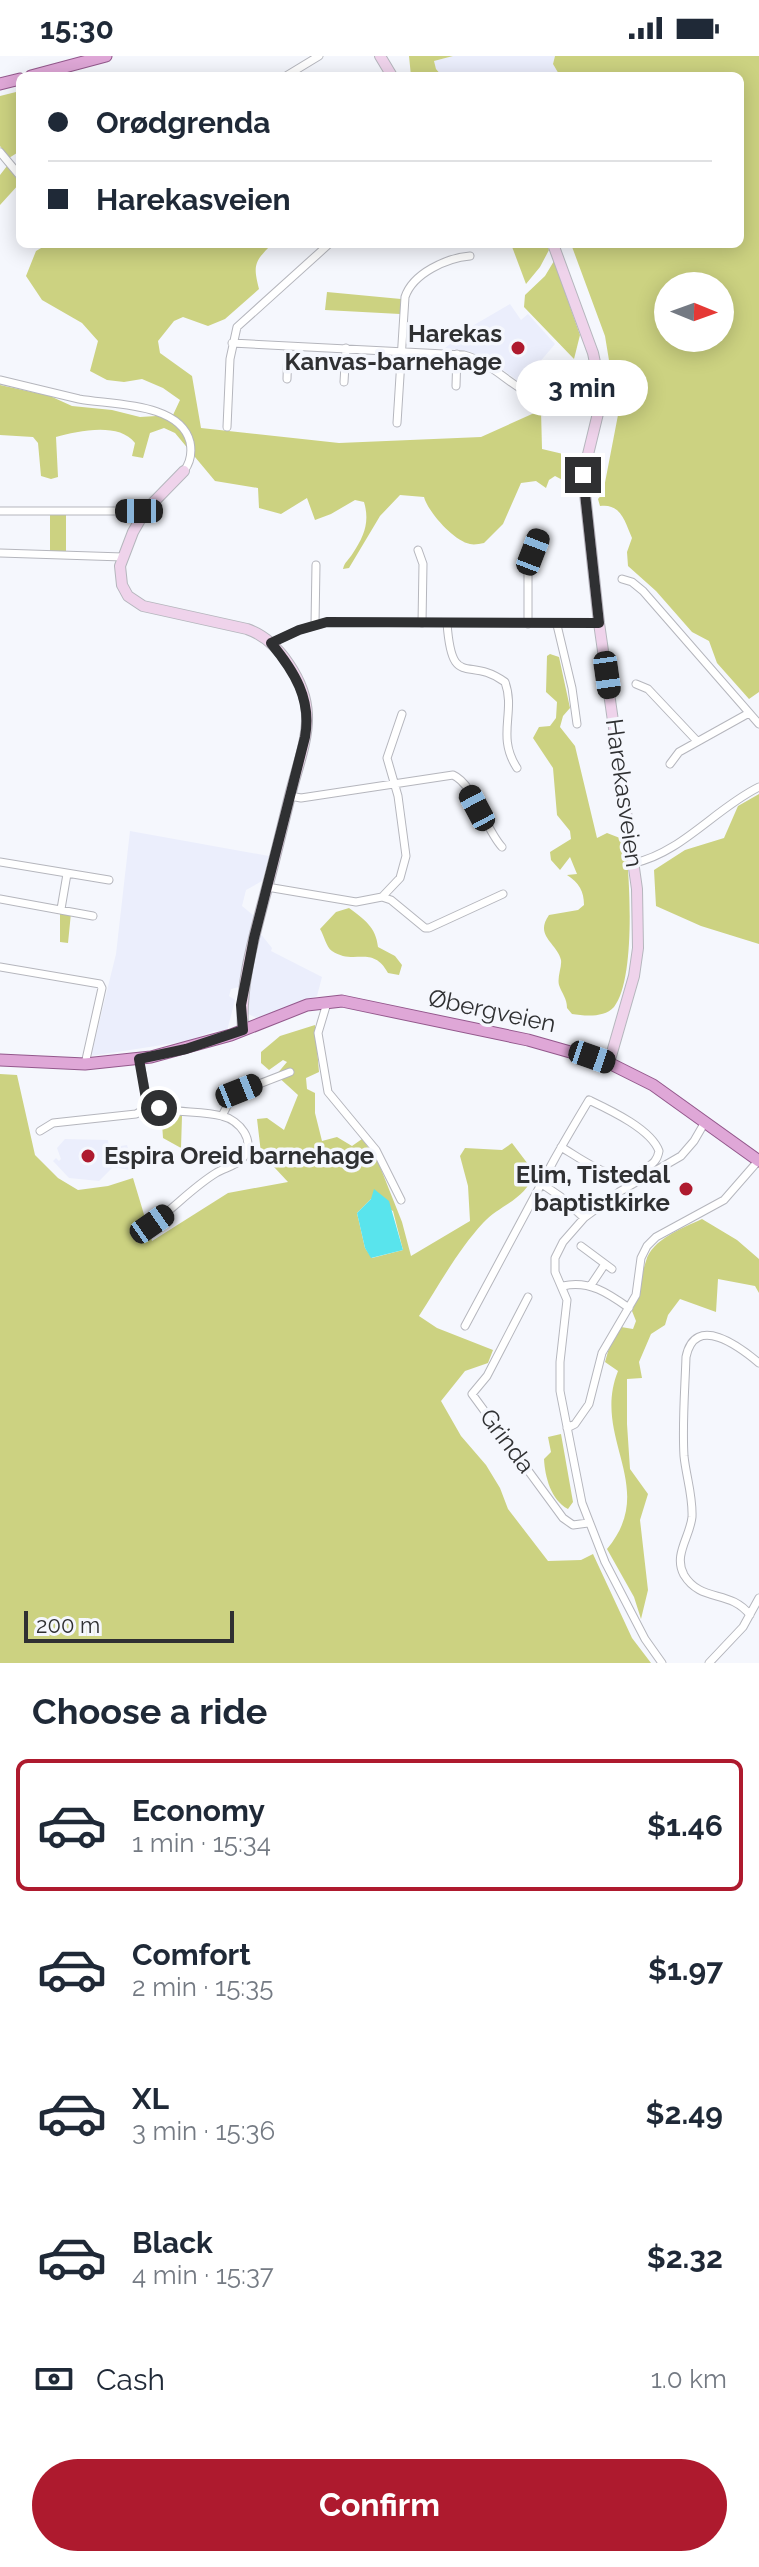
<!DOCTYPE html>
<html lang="en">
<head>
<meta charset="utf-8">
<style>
	body { margin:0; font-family:Raleway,sans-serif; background:#f2f2f3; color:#1f2937; height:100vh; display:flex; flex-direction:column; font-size:30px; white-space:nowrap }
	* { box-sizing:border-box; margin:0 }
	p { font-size:26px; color:#747a83 }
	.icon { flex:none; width:44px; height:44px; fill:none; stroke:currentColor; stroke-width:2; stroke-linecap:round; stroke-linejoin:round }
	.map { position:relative; height:1607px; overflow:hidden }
	.panel { display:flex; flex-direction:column; background:#fff; flex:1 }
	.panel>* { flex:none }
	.top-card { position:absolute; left:16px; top:16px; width:728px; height:176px; border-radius:12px; box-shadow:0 4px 20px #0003; display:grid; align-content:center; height:176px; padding:0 32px; background:#fff }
	.needle { width:52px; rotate:91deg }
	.tools { position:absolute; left:654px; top:216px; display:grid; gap:16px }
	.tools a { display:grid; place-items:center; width:80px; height:80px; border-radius:50%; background:#fff; box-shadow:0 4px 20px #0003; font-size:40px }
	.scale { position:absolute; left:24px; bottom:20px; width:210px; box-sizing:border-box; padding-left:8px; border:4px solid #2f3032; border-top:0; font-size:22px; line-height:28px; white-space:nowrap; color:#2f3032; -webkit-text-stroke:6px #f5f7fd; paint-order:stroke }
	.end { position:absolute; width:36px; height:36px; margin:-18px; border:10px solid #2f3032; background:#fff; box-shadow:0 0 0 4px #fff }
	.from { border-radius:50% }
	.bubble { position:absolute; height:56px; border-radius:28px; background:#fff; box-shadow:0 4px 20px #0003; font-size:26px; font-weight:700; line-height:56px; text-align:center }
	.car { position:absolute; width:24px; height:48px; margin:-24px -12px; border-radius:10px; box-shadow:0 0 6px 2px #0007; background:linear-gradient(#222 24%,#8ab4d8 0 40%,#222 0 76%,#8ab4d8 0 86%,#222 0) }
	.top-card b { display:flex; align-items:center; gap:28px; height:76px; font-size:30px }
	.top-card b+b { border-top:2px solid #e0e1e3 }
	.top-card i { width:20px; height:20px; background:#1f2937 }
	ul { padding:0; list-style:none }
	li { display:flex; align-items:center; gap:24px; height:132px; margin:0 16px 12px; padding:0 16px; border:4px solid transparent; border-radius:12px }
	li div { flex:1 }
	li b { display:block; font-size:30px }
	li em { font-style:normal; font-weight:700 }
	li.active { border-color:#ae1a2e }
	li>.icon { width:72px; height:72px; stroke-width:1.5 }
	h2 { padding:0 32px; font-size:36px; line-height:96px }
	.pay { display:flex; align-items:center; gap:20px; height:88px; padding:0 32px; font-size:30px }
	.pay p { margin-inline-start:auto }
	.action { display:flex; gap:16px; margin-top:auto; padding:16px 32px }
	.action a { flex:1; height:92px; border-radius:48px; background:#ae1a2e; color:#fff; font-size:32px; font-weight:700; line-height:92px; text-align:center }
	.status { display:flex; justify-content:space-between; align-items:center; height:56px; padding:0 40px; background:#fff; direction:ltr }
	.status svg { height:22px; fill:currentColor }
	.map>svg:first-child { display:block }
	.built { fill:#ebeefc }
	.green { fill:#ccd281; fill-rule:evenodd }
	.water { fill:#59e4ed }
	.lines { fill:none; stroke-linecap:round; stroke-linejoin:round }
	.street-casing { stroke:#b5b6bd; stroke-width:9 }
	.secondary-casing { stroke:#b5b6bd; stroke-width:12 }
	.primary-casing { stroke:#93588c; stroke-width:13 }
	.street { stroke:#fff; stroke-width:7 }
	.secondary { stroke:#efd3eb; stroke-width:10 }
	.primary { stroke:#dfa7d7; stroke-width:11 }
	.route { stroke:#2f3032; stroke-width:10 }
	.poi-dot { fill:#ae1a2e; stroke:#f5f7fd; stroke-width:3 }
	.labels { text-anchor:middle; stroke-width:7; stroke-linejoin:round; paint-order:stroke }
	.poi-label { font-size:24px; font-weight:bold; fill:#2f3032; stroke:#f5f7fd; text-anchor:end }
	.street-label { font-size:24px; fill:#2f3032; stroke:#f5f7fd }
</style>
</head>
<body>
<div class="status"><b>15:30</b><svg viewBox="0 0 49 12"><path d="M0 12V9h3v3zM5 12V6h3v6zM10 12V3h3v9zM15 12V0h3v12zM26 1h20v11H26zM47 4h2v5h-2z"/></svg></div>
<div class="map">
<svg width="759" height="1607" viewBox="0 0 759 1607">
	<rect width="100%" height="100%" fill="#f5f7fd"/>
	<path class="built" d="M453 0H555L553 8 560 20H442L436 13 434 5Z
		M510 248 521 264 528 258 555 288 533 314 536 317 526 331 494 307 471 296 445 292 474 269Z
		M130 775 269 800 262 825 246 834 242 850 253 859 239 931 231 933 229 940 235 944 227 975H214L188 985 91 1000 116 898Z
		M260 877 272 892 271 895 322 921 317 940 257 962 248 958 245 949 247 934Z
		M65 1083 108 1084 109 1092 127 1089 135 1115 113 1111 99 1125 69 1122 53 1105 56 1102 59 1105 61 1103 57 1092Z"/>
	<path class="green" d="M409 0H453L434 5 436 13 442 20H411Z
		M555 0H759V636L749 643 717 607 709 585 692 576 656 535 628 510 627 496 632 482C625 466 621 447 600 450L598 443 603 437 618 359 605 280 571 188H740V20H560L553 8ZM668 230H720V282H668Z
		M20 35V95L9 102 0 90V40Z
		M7 110 20 127 0 149V119Z
		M48 188H272C254 206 253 209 259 233L225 263 208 270 183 261 174 265 158 285 160 297 192 320 201 372 339 387 481 381 541 354 542 393 580 402 576 431 555 420 549 424 546 432 536 425 521 427 503 468 484 487C479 488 474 489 470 488 454 485 428 456 424 441L400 439 380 460 349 512 343 513C345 505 349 504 353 497 364 480 370 466 364 446L355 444 331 458 315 464 307 442 281 458 259 452 258 432 215 425 175 377 164 372 150 377 143 402 132 400 135 387C119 366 78 375 56 381L58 421 51 423 41 420 38 387 33 381 0 379V329L50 340 72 350 112 354 140 361 173 359 180 344 163 332 142 323 124 326 107 324 90 315 98 285 82 267 42 244 26 220 36 195Z
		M511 188H546L549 194 540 211 526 228Z
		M554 205 580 279 574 303 524 251 525 239 545 220Z
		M327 236 401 243 400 258 325 254Z
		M50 458H66V496L50 495Z
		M550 598 559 601 570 652 563 660 560 671 575 690 597 782 607 777 625 784C630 818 636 924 614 951 604 962 585 960 572 958L567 952C567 942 562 938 559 929 557 921 562 911 561 904 557 887 534 880 549 859L578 854 584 849C584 835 579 827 567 819L577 818 570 801 560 814 551 804 550 796 571 783 570 775 557 759 553 712 533 682 539 671 550 670 556 662 557 646 546 636 547 600Z
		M759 738V888L701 870 656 850 654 814 685 794 724 782 738 750Z
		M349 852C364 863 376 871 378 891L395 900 402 909 399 919 388 917C372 888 354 910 332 895 326 891 324 879 320 873L336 856Z
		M60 857H71L68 887 60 886Z
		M315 969 319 1016 306 1022 307 1033 315 1037V1057L322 1085 337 1081 352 1090 362 1083 377 1103 402 1166 411 1200 470 1165 468 1130 460 1100 465 1092 502 1094 512 1087 534 1116C527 1144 500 1148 483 1167 458 1194 439 1229 419 1260L437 1272 493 1294 488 1307 465 1315 441 1345 461 1380 486 1409 500 1432 508 1453 548 1505 581 1504 593 1498 632 1582 651 1607H0V1018L17 1019 35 1099 58 1122 78 1134 108 1130 133 1122 152 1185 228 1137 288 1126 261 1097 257 1063 267 1062 284 1074 298 1039 276 1019 287 1006 283 1004 269 1014 261 1007V996L280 980ZM371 1143 393 1155 403 1194 372 1202 365 1192 357 1157Z
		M167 1059 182 1060 181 1092 163 1082 162 1067H166Z
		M702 1163 737 1184 759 1203V1237L755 1230 718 1223 716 1256 680 1243 668 1259 665 1269 651 1278 639 1306 642 1322 627 1323V1368L630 1413 648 1438 640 1464 648 1534 641 1563 634 1541 607 1493C659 1431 591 1382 618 1315L605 1306 611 1285 621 1271 633 1273 636 1265 632 1255C640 1238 640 1222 646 1205 652 1183 683 1172 702 1163Z
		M561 1378 573 1446 568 1453C551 1444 545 1421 544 1403L551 1396 548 1381Z"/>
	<path class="water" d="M374 1133 389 1145 403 1194 371 1202 365 1192 357 1157 371 1143Z"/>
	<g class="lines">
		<defs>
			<path id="street" d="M286 20 319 0
				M0 96 20 120
				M232 287 464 299C494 307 510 331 537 341L545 338 565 323 598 316
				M287 323 288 290
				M0 324C26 330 53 337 79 343 111 349 180 346 190 386 192 396 190 407 184 415
				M344 326 346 292
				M456 330 457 298
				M397 367 405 241C413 217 447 202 470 200
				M227 371 230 303 237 271 329 188
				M0 455H145
				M418 494 423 508 422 567
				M0 497 123 501
				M622 523 632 526 643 535 759 668
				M447 567C452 635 468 599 505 626 516 656 496 680 517 712
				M315 568 316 509
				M528 568V512L539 481
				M557 569 572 632 577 668
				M271 587 299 574 327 566 599 567
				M636 628 648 633 697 685
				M670 708 679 696 749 657
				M290 740 301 742 453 719C474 728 485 773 502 791
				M0 806 109 824
				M634 807C681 797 716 752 759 731
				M267 831 356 846 382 841 391 844 425 872H429L503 838
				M382 841 400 822 406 800 398 740 387 702 402 658
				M0 843 93 860
				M61 853 67 818
				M0 911 100 928 102 932 85 1008
				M327 947 318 977 328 1036 376 1094 401 1144
				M139 1003 148 1048C166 1058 200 1054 222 1060 239 1064 257 1085 243 1102 236 1110 224 1112 216 1117 193 1131 174 1152 152 1168
				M222 1060 233 1038 290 1016
				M40 1075 53 1067 136 1058 145 1053 148 1048
				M542 1128 561 1141 584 1162
				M581 1190 612 1213
				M591 1229 605 1208
				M563 1230C589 1224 608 1237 629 1252
				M528 1241 487 1320 472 1338 563 1462 573 1469 588 1467
				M465 1270 554 1104C565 1084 577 1064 589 1044 610 1054 651 1073 659 1095 657 1106 652 1108 643 1114 616 1131 585 1105 561 1091
				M567 1372 575 1368 589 1348 602 1297 636 1239 641 1202 647 1190 656 1181 724 1144 758 1105
				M750 1559C730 1533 701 1547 684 1519 673 1499 690 1481 692 1461 693 1440 686 1420 684 1400 682 1367 685 1333 686 1301 695 1257 740 1291 759 1307
				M662 1607 645 1583 605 1506 582 1447 560 1335V1306L567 1244 555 1216V1202L563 1186 584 1162 619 1136 681 1100 694 1085 705 1066
				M709 1607 743 1571 759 1542"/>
			<path id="secondary" d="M380 0 392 20
				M553 188 593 297 601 335 600 349 583 419 599 567 637 833 638 892 634 920 609 1007
				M184 415 145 455 133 476 120 510 122 529 128 540 143 550 247 573C279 584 306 626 307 659 308 684 297 712 291 736 282 772 274 807 264 843 253 885 240 930 243 974"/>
			<path id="primary" d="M31 20 106 0
				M0 28 20 23
				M0 1004 85 1008 151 1001 231 979 307 949 342 945 528 984 609 1007 653 1029 759 1105"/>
		</defs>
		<use href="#street" class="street-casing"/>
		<use href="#secondary" class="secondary-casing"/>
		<use href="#primary" class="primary-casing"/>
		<use href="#street" class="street"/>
		<use href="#secondary" class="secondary"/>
		<use href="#primary" class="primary"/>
	</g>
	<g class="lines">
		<path class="route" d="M159 1052 148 1048 146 1043 139 1003 186 993 243 974 241 949 254 882 305 681C312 643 294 615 271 587L299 574 327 566 599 567 583 419"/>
	</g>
	<g class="poi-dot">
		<circle cx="518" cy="292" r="8"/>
		<circle cx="88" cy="1100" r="8"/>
		<circle cx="686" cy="1133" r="8"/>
	</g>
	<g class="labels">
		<g class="poi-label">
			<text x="502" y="286">Harekas<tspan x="502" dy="28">Kanvas-barnehage</tspan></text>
			<text x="104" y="1108" text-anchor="start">Espira Oreid barnehage</text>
			<text x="670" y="1127">Elim, Tistedal<tspan x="670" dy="28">baptistkirke</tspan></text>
		</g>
		<g class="street-label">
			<text transform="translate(624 737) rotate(82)" y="8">Harekasveien</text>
			<text transform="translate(492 955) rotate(12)" y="8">Øbergveien</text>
			<text transform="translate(507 1385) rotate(53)" y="8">Grinda</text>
		</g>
	</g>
</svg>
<div class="tools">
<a><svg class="needle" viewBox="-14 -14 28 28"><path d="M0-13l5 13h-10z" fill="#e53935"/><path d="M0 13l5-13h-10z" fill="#747a83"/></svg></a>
</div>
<div class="scale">200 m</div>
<i class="end from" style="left:159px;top:1052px"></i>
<i class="end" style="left:583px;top:419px"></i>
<div class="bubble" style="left:516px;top:304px;width:132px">3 min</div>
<i class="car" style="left:139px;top:455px;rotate:270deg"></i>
<i class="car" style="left:533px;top:496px;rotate:21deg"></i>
<i class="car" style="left:607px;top:619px;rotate:172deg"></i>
<i class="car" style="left:477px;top:752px;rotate:332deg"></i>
<i class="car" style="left:592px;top:1001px;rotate:109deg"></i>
<i class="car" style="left:239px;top:1035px;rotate:68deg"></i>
<i class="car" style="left:152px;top:1168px;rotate:55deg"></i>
<div class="top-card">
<b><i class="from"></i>Orødgrenda</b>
<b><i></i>Harekasveien</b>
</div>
</div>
<section class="panel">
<h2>Choose a ride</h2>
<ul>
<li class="active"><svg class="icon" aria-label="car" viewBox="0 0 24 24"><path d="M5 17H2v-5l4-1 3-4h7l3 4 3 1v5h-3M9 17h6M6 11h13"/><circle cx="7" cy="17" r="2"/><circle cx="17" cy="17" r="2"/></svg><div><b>Economy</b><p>1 min · 15:34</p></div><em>$1.46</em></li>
<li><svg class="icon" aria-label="car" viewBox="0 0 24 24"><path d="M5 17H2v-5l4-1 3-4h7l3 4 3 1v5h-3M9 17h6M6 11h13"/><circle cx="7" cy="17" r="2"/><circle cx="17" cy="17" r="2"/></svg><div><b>Comfort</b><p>2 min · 15:35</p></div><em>$1.97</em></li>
<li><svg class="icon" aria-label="car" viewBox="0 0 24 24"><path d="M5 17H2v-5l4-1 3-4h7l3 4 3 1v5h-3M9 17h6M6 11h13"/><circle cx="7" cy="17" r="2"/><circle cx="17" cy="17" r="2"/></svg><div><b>XL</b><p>3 min · 15:36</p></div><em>$2.49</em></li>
<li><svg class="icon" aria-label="car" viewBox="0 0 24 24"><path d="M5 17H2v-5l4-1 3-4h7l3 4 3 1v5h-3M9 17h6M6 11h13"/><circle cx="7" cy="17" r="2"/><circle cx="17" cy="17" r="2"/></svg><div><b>Black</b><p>4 min · 15:37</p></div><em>$2.32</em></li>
</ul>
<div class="pay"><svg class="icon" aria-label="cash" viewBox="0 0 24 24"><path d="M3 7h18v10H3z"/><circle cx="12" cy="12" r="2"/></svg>Cash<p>1.0 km</p></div>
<div class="action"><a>Confirm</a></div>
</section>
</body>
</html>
